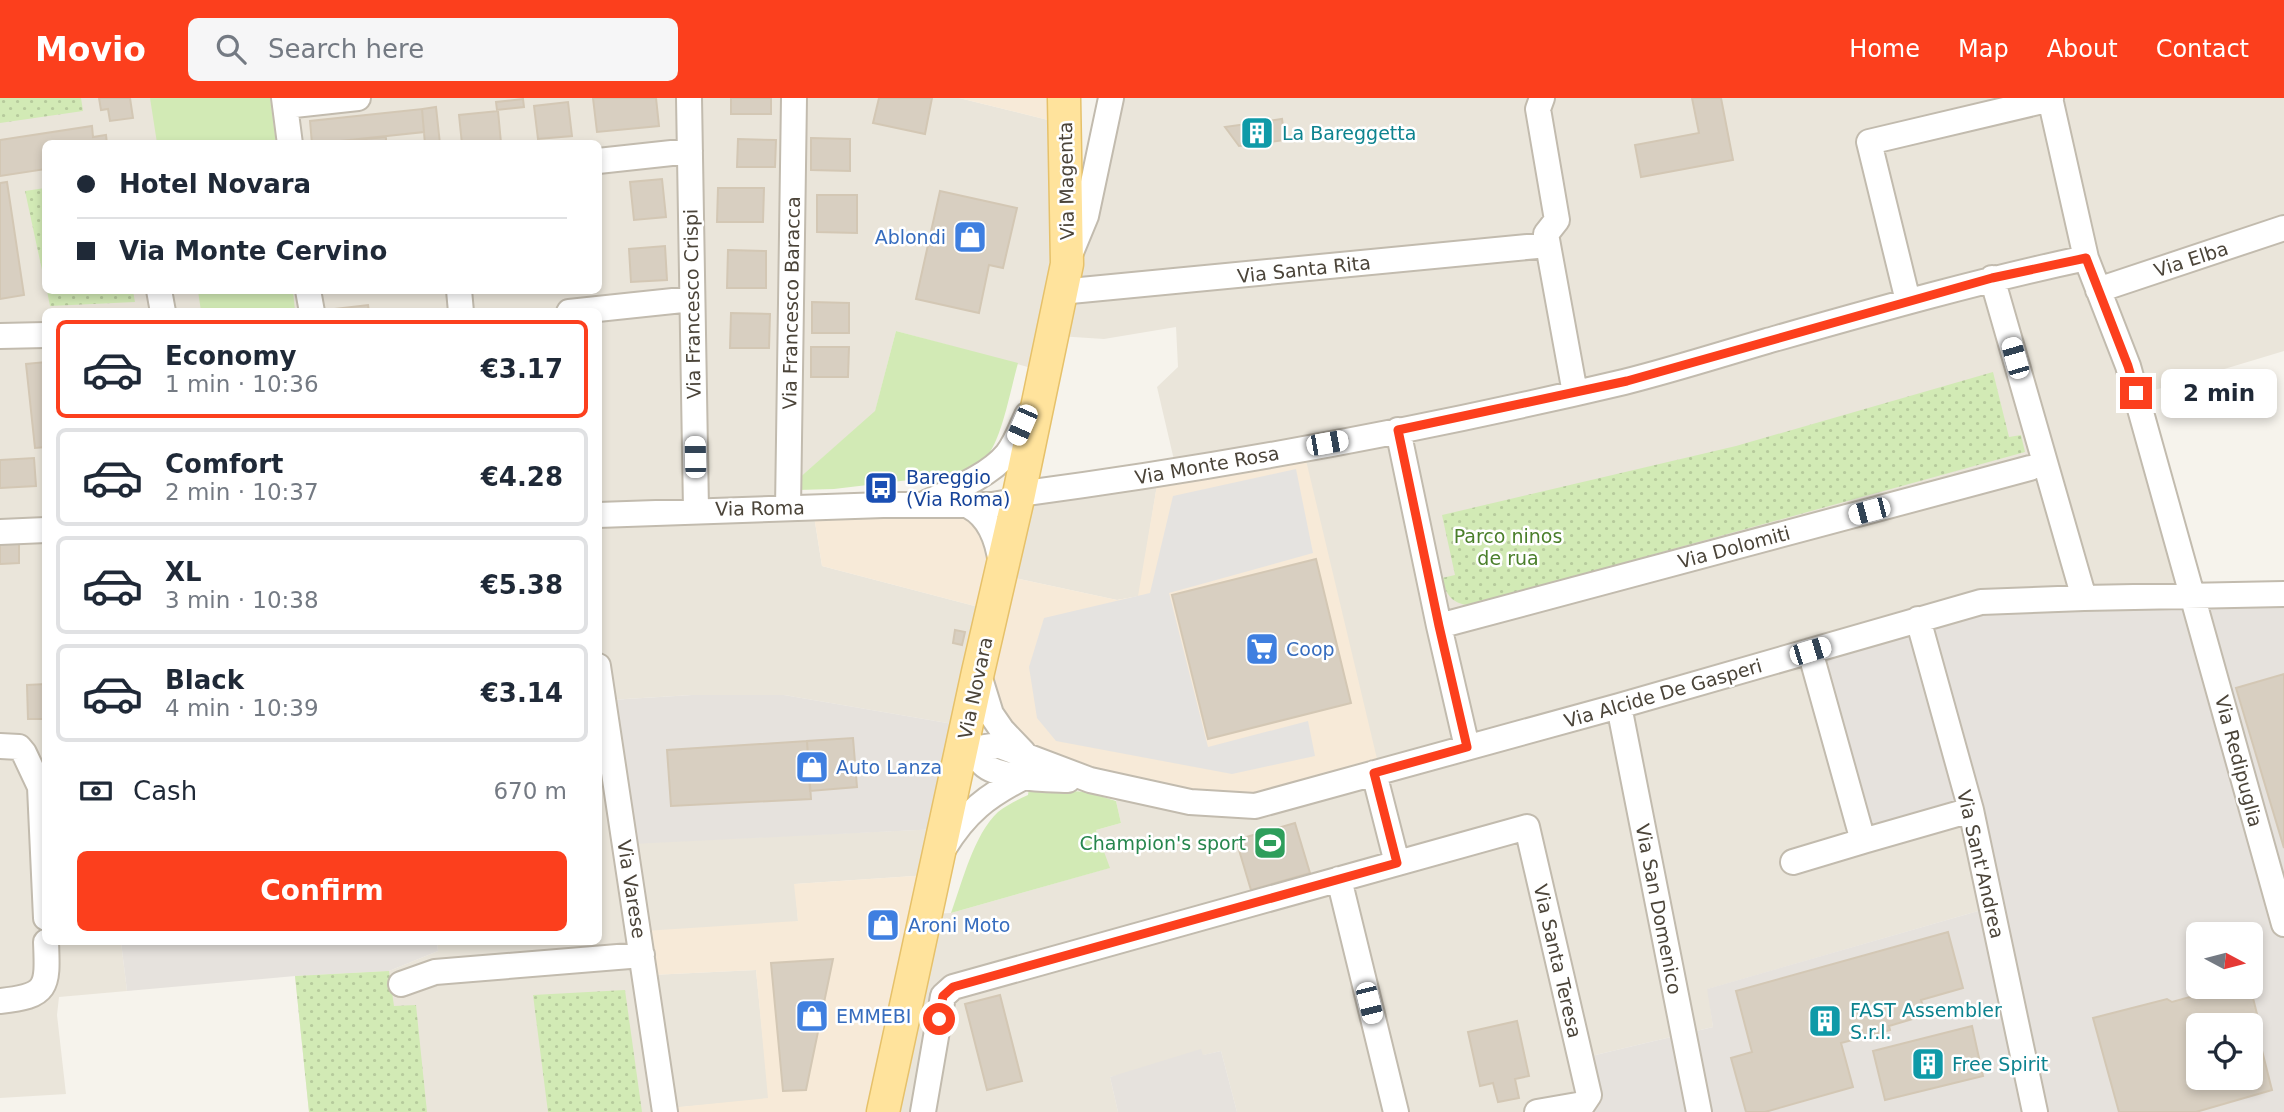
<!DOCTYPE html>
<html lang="en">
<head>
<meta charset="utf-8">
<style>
	body { margin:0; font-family:"DejaVu Sans",sans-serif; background:#f6f6f7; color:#1f2937; height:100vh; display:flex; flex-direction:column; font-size:26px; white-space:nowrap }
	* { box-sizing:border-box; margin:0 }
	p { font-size:23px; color:#747a83 }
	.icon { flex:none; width:38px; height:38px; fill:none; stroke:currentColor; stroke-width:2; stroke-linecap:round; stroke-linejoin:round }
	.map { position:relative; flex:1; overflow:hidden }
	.side { position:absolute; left:42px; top:210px; width:560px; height:637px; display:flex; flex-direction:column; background:#fff; border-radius:10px; box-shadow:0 4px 10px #0003 }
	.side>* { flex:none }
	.banner { position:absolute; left:42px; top:42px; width:560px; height:154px; border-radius:10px; box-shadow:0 4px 10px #0003; display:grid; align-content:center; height:154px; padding:0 35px; background:#fff }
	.needle { width:46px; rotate:97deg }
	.controls { position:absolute; left:2186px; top:824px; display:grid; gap:14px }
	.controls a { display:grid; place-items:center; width:77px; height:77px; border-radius:10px; background:#fff; box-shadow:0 4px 10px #0003; font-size:35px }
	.end { position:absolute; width:32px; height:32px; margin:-16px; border:9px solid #fc3f1d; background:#fff; box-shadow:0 0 0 4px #fff }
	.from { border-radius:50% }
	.bubble { position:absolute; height:49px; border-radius:10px; background:#fff; box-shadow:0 4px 10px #0003; font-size:23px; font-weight:600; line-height:49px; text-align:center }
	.car { position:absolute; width:21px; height:42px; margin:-21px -10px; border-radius:9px; box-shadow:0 0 5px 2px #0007; background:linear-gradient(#fff 24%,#345 0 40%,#fff 0 76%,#345 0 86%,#fff 0) }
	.banner b { display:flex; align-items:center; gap:24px; height:66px; font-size:26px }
	.banner b+b { border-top:2px solid #e0e1e3 }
	.banner i { width:18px; height:18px; background:#1f2937 }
	ul { padding:12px 0 0; list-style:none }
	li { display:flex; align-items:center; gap:21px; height:98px; margin:0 14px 10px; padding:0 21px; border:4px solid #e0e1e3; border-radius:10px }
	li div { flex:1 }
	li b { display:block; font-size:26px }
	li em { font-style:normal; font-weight:600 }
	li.active { border-color:#fc3f1d }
	li>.icon { width:63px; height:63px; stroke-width:1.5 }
	.pay { display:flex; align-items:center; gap:18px; height:77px; padding:0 35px; font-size:26px }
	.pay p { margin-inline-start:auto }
	.button { display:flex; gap:14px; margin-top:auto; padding:14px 35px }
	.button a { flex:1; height:80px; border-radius:10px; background:#fc3f1d; color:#fff; font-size:28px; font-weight:600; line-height:80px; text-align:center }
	header { display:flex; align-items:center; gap:42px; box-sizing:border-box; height:98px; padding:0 35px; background:#fc3f1d; color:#fff }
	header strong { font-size:33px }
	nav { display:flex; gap:38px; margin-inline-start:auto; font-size:24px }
	.search { width:490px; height:63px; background:#f6f6f7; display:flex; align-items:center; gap:18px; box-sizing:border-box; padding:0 24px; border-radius:10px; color:#747a83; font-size:26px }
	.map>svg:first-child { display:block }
	.residential { fill:#eae5da; fill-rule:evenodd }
	.commercial { fill:#f7ead8 }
	.industrial { fill:#e6e2dd; fill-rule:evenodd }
	.grass { fill:#d2eab5 }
	.park { fill:url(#park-dots) }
	.parking { fill:#e5e3e0 }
	.building { fill:#d8cfc1; stroke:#d3c7b4; stroke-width:2; fill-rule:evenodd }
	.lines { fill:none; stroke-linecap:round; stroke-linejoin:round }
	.minor-casing { stroke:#c2bbae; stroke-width:28 }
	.major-casing { stroke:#e6c16a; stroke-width:35 }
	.minor { stroke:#fff; stroke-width:24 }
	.major { stroke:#ffe39c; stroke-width:32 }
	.route { stroke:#fc3f1d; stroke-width:9 }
	.labels { text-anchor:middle; stroke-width:5; stroke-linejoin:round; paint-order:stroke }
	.culture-label { font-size:19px; fill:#0d838f; stroke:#fff; text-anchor:start }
	.street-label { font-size:19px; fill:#4b4439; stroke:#fff }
	.shop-label { font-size:19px; fill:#366cbe; stroke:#fff; text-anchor:start }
	.transit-label { font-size:19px; fill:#164399; stroke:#fff; text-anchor:start }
	.park-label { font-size:19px; fill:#4a7f2a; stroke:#fff }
	.leisure-label { font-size:19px; fill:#27864d; stroke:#fff; text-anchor:end }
</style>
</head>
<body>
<header>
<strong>Movio</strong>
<div class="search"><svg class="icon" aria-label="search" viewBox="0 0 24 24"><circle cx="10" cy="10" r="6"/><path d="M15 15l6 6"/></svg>Search here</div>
<nav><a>Home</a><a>Map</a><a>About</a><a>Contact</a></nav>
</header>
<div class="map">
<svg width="2284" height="1014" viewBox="0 0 2284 1014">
	<defs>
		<pattern id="park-dots" width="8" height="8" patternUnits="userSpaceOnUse" patternTransform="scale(1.75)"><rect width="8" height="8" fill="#d2eab5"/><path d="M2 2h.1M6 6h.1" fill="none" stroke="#b6ca9c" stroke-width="1.8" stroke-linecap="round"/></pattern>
	</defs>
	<rect width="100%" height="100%" fill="#f6f3ec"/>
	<path class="residential" d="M0 0H959L1056 24V160L1035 271 896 233 875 314 798 381 796 402 599 405 598 214H46L45 421 0 423ZM46 46H598V192H46Z
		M1119 0H2284V253L2148 294 2202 492 1966 721 1985 811 1708 891 1713 929 1587 959 1596 1002 1532 1014H1237L1221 953 1110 979 1118 1014H888L931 816 951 815 1109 770 1096 732 1121 725 1116 703 1128 684 1158 381 1139 498 1117 502 1005 478 1027 387 1174 362 1157 289 1178 269 1176 229 1104 241 1058 238Z
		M814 418 822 468 986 511 959 627 784 597H692L609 602 598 525V426Z
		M45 440 46 844H121L127 893 59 899 57 917 66 996 0 1000V441Z
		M620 666 632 745 939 731 929 777 795 786 798 823 651 877 756 872 769 1001 670 1010V1014H309L295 878 389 873 438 853 437 844H598L599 668Z"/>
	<path class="commercial" d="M959 0H1052L1056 24Z
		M1305 358 1378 665 1254 701 1193 696 1030 655 1005 629 982 573 1005 478 1117 502 1138 498 1158 381Z
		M969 415 991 451 986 511 822 468 814 418Z
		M929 777 870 1014H670L669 1010 768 1000 756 872 651 877 644 833 798 823 794 786Z"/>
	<path class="industrial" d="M2284 487V1014H1532L1596 1002 1587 959 1713 929 1707 891 1985 811 1966 721 1857 753 1802 548 1976 497ZM2198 836H2250V889H2198ZM2198 928H2250V980H2198Z
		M598 525 610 602 692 597H784L959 627 939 731 632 746 620 666 599 668Z
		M121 844H437L438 853 389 873 295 878 127 893Z
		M1201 951 1203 957 1221 953 1237 1014H1118L1110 979Z"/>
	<path class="grass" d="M150 0H270L276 45H157Z
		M198 193H293L295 213H201Z
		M896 233 1018 265C1011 290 1003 334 990 354 977 373 949 385 928 389L926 380 834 391 797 392 798 381 875 313Z
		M1029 690 1087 694 1116 703 1121 725 1096 732 1110 770 951 815C962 785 974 736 998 714 1007 707 1017 702 1028 697Z"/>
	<path class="park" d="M0 0H81L83 13 0 25Z
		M45 90H46L45 186 25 93Z
		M47 193H133L135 204 50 208Z
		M1993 274 2009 339 2021 337 2025 354 1503 498 1499 502C1475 509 1448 514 1442 480L1455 477 1442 417 1736 348Z
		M389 873 394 908 416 907 427 1014H309L295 878Z
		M625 892 642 1014H548L533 897Z"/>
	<path class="parking" d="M1296 371 1313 455 1169 495 1208 649 1308 623 1315 658 1232 676 1056 643 1037 620 1029 569 1044 520 1150 495 1173 398Z"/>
	<path class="building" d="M99 0H130L133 20 110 23 108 11 101 12Z
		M593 0H656L659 28 597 34Z
		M731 0H771V16H731Z
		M879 0H932L925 36 873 25Z
		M1692 0H1721L1733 62 1641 79 1635 47 1699 35Z
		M523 1 524 9 497 12 496 4Z
		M568 4 572 38 538 41 534 8Z
		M436 9 440 46H425L422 11Z
		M422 11 424 34 312 46 310 23Z
		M498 13 501 45 462 46 459 17Z
		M1282 21 1285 42 1239 48 1225 29Z
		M92 28 93 39 106 37 107 46H46V71L0 78V42Z
		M386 39V46H345V43Z
		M811 40 850 41V73L811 72Z
		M738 41 776 42 775 69H737Z
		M662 81 666 119 634 122 630 84Z
		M7 84 24 197 0 201V85Z
		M718 90H764L763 124H717Z
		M940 93 1017 110 1003 170 989 167 979 215 916 201Z
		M817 97H857V135L817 134Z
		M665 148 667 182 631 184 629 151Z
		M728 152 766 153V190H727Z
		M812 204 849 205V235H812Z
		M368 207 369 214H326L325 212Z
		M731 215 770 216 769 250H730Z
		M811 249H849L848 279H811Z
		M46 264V298H43L46 349 35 350 26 266Z
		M34 360 36 388 0 390V362Z
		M0 444H19V465L0 466Z
		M1316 461 1351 605 1208 641 1172 497Z
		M955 532 965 534 962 547 953 545Z
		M2284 576V750L2236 590Z
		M46 586V621H28L27 587Z
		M853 640 857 689 810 693 807 643Z
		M807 643 811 701 671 708 667 652Z
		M1295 725 1310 775 1251 792 1236 742Z
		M1948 834 1963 890 1921 902 1926 917 1889 928 1890 932 1841 945 1853 989 1765 1014H1746L1731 960 1752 954 1736 893Z
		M833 861 806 992 783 993 771 865Z
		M2250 888 2258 920 2254 921 2272 992 2196 1014H2119L2093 920 2167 901 2172 904 2226 889ZM2198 928H2250V980H2198Z
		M1000 897 1022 983 987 992 965 906Z
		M1517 923 1529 978 1515 981 1519 1000 1498 1004 1493 985 1480 988 1468 934Z
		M1972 928 1983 978 1885 1002 1873 953Z"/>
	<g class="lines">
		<defs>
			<path id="minor" d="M284 0 290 46
				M689 0 696 412
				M1542 0 1538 11 1557 122 1546 136 1575 295
				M2050 0 2086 160 2128 268 2284 826
				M285 8 358 0
				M598 63 690 53
				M1069 159 1086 118 1111 0
				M1992 180 2084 500
				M159 192 163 214
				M308 192 312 214
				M459 192 461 214
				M2098 192 2284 130
				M1060 194 1548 147
				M1908 203 1869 44 2051 1
				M569 214 692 201
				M0 238 46 237
				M1398 332 1439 528 1467 649
				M1019 396C1222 369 1425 331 1624 284 1672 272 1719 257 1767 243 1873 213 1978 183 2086 160
				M926 405C951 393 989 378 1007 356 1016 345 1021 330 1027 317
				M969 408C990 419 998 443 1001 466
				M788 410 794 0
				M598 417 883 407H992L1010 404 1019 396
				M0 434 46 432
				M1918 521 1971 712 2035 1014
				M1439 528 2030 370
				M1810 553 1863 743 1971 712
				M598 568 665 1014
				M978 574 991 616 1002 632 1023 654
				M1619 608 1699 1014
				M968 637C971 646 975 658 983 666 998 681 1047 681 1068 682
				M0 648 19 649 24 655 40 689 46 820
				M958 668C972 653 979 647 1000 648L1090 682 1190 704 1255 708 1619 608 1981 504 2084 500 2284 496
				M1374 675 1397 765
				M944 750C966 714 987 698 1024 679
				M1793 764 1863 743
				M1339 781 1396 1014
				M401 886 435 874 642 857
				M0 903C48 898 48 890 46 844
				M923 1014 943 898 953 889 1527 729 1589 997 1583 1006 1537 1014"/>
			<path id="major" d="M883 1014 978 574 1019 396 1067 166 1064 0"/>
		</defs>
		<use href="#minor" class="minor-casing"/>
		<use href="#major" class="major-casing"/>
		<use href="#minor" class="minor"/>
		<use href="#major" class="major"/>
	</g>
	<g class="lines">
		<path class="route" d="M939 921 943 898 953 889 1397 765 1374 675 1467 649 1439 528 1398 332 1627 283 1992 180 2086 160 2128 268 2136 295"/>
	</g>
	<defs>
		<symbol id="building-square" viewBox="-11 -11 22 22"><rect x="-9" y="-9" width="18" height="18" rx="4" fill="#0f9aa8" stroke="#fff"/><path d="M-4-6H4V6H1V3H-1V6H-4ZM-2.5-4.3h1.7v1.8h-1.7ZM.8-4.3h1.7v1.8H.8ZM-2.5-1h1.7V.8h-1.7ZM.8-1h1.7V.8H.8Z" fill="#fff"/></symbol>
		<symbol id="shop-square" viewBox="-11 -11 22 22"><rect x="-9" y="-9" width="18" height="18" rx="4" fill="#3f7fe0" stroke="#fff"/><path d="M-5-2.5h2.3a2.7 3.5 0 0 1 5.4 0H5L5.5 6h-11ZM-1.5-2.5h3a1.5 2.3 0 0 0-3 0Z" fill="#fff"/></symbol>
		<symbol id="bus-square" viewBox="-11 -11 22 22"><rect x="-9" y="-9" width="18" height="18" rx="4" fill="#1a4fb4" stroke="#fff"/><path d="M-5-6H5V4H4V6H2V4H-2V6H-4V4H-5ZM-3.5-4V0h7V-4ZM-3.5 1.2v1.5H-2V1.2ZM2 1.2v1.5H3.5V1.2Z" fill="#fff"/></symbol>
		<symbol id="supermarket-square" viewBox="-11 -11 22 22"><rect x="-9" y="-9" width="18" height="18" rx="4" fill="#3f7fe0" stroke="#fff"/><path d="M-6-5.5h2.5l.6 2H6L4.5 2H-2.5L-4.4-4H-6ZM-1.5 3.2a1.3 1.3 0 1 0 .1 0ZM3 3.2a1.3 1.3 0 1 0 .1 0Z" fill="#fff"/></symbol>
		<symbol id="stadium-square" viewBox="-11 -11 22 22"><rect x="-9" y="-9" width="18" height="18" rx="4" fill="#2e9e5b" stroke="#fff"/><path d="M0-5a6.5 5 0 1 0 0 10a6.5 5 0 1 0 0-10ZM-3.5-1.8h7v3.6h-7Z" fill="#fff"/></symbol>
	</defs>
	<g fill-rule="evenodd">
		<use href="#building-square" x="1238" y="16" width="38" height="38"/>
		<use href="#shop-square" x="951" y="120" width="38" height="38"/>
		<use href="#bus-square" x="862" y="371" width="38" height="38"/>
		<use href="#supermarket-square" x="1243" y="532" width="38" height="38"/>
		<use href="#shop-square" x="793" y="650" width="38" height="38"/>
		<use href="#stadium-square" x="1251" y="726" width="38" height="38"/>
		<use href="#shop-square" x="864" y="808" width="38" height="38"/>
		<use href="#shop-square" x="793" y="899" width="38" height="38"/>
		<use href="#building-square" x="1806" y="904" width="38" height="38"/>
		<use href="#building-square" x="1909" y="947" width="38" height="38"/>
	</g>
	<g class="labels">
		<g class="culture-label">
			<text x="1282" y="42">La Bareggetta</text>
			<text x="1850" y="919">FAST Assembler<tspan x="1850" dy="22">S.r.l.</tspan></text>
			<text x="1952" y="973">Free Spirit</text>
		</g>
		<g class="street-label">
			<text transform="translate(1066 83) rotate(-91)" y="7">Via Magenta</text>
			<text transform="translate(2191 161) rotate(-18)" y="7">Via Elba</text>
			<text transform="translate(1304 171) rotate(-6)" y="7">Via Santa Rita</text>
			<text transform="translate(791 205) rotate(-89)" y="7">Via Francesco Baracca</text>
			<text transform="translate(692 206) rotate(-91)" y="7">Via Francesco Crispi</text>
			<text transform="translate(1207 367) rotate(-10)" y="7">Via Monte Rosa</text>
			<text transform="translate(760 410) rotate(-1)" y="7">Via Roma</text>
			<text transform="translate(1734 449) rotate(-15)" y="7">Via Dolomiti</text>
			<text transform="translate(975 590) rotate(-78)" y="7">Via Novara</text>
			<text transform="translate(1663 595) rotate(-16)" y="7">Via Alcide De Gasperi</text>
			<text transform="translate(2239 663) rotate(75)" y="7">Via Redipuglia</text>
			<text transform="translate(1981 766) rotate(77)" y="7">Via Sant'Andrea</text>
			<text transform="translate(632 791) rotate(81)" y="7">Via Varese</text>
			<text transform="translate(1659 811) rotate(79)" y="7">Via San Domenico</text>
			<text transform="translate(1558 863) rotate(77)" y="7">Via Santa Teresa</text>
		</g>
		<g class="shop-label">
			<text x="946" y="146" text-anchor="end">Ablondi</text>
			<text x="1286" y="558">Coop</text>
			<text x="836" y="676">Auto Lanza</text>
			<text x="908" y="834">Aroni Moto</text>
			<text x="836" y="925">EMMEBI</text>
		</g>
		<g class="transit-label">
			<text x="906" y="386">Bareggio<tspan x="906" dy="22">(Via Roma)</tspan></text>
		</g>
		<g class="park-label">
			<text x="1508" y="445">Parco ninos<tspan x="1508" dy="22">de rua</tspan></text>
		</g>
		<g class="leisure-label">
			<text x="1246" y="752">Champion's sport</text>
		</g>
	</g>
</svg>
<div class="controls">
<a><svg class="needle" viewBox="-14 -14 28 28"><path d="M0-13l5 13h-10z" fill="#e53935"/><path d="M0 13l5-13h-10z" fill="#747a83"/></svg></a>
<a><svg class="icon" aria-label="locate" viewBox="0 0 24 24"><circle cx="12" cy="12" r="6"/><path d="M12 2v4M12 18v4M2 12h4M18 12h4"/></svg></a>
</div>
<i class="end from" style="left:939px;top:921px"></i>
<i class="end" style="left:2136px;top:295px"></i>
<div class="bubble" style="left:2161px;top:271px;width:116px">2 min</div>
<i class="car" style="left:2015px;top:260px;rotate:344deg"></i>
<i class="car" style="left:1022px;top:327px;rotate:204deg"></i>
<i class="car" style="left:1327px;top:345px;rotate:80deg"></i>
<i class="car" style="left:695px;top:359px;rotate:359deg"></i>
<i class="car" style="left:1869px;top:413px;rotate:255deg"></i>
<i class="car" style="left:1810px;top:553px;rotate:73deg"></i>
<i class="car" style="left:1369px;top:905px;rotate:166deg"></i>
<div class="banner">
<b><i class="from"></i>Hotel Novara</b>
<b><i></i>Via Monte Cervino</b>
</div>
<section class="side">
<ul>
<li class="active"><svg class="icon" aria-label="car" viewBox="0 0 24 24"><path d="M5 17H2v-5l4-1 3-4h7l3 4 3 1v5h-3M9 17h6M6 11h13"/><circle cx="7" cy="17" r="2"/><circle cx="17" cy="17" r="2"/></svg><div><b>Economy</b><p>1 min · 10:36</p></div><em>€3.17</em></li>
<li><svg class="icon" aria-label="car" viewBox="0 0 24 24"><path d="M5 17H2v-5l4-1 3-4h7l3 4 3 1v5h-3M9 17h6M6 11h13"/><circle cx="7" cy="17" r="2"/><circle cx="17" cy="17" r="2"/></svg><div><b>Comfort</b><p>2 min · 10:37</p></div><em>€4.28</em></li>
<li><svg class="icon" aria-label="car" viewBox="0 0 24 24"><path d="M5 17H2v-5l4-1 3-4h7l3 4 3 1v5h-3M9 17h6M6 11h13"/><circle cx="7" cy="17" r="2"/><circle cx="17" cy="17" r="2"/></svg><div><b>XL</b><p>3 min · 10:38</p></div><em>€5.38</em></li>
<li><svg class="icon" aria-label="car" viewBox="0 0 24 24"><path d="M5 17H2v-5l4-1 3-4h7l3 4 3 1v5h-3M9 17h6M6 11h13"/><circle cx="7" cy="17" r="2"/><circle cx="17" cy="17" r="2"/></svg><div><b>Black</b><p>4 min · 10:39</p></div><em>€3.14</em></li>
</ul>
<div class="pay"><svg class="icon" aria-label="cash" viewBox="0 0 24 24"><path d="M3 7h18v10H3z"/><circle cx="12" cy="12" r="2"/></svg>Cash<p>670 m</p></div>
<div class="button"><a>Confirm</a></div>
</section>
</div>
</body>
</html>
